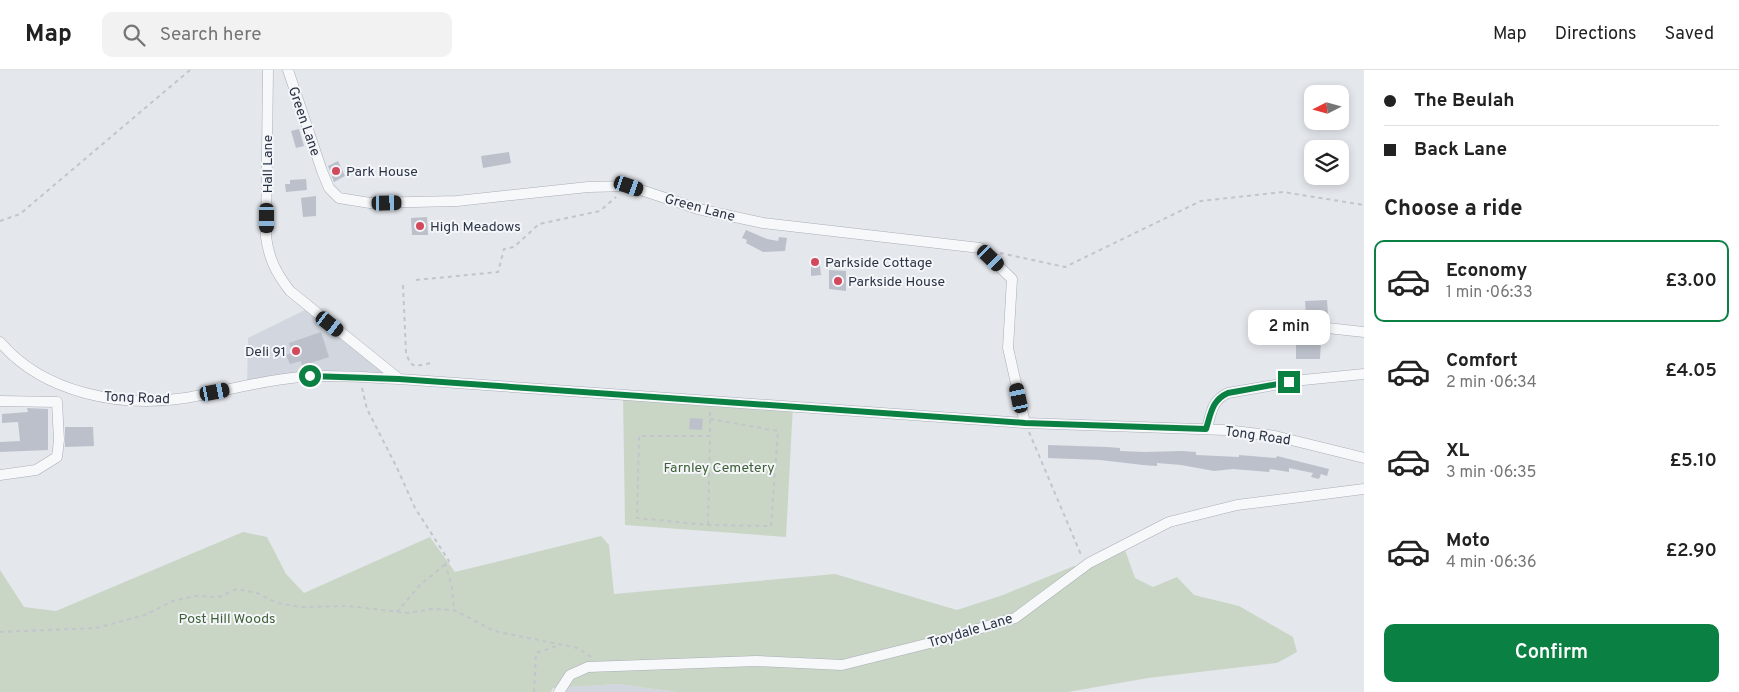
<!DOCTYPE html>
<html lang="en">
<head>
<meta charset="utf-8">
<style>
	body { margin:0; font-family:Overpass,sans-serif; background:#f2f2f2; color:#222; height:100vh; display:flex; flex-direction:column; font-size:19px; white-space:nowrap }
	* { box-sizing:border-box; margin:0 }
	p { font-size:16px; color:#767676 }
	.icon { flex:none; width:28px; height:28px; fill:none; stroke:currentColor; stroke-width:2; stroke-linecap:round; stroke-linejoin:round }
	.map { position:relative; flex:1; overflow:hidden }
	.panel { display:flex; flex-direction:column; background:#fff; width:375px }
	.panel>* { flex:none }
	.top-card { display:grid; align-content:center; height:110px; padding:0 20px; background:#fff }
	.needle { width:32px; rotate:264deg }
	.fabs { position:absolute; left:1304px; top:15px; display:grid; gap:10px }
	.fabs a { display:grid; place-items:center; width:45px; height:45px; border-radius:10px; background:#fff; box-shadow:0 2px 8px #0003; font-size:25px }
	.end { position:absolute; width:22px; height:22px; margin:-11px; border:6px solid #0b8043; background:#fff; box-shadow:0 0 0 2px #fff }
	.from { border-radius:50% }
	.bubble { position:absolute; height:35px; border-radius:10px; background:#fff; box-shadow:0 2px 8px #0003; font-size:16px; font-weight:600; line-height:35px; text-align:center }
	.car { position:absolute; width:15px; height:30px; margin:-15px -8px; border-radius:6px; box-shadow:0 0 4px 1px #0007; background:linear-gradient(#222 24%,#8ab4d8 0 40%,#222 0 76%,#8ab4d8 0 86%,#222 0) }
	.top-card b { display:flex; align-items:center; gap:18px; height:48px; font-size:19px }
	.top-card b+b { border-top:1px solid #e0e0e0 }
	.top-card i { width:12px; height:12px; background:#222 }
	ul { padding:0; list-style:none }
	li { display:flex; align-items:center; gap:15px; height:82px; margin:0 10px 8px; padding:0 10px; border:2px solid transparent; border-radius:10px }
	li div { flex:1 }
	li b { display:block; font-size:19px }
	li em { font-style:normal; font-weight:600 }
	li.active { border-color:#0b8043 }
	li>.icon { width:45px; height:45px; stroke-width:1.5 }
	h2 { padding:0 20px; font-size:22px; line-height:60px }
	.action { display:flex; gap:10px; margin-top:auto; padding:10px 20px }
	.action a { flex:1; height:58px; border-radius:10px; background:#0b8043; color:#fff; font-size:20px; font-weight:600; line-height:58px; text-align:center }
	header { display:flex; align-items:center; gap:30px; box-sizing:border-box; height:70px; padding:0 25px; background:#fff; border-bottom:1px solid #e0e0e0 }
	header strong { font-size:24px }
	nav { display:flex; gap:28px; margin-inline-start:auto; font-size:18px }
	.search { width:350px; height:45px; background:#f2f2f2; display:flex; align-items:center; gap:12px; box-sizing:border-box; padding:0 18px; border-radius:10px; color:#767676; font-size:19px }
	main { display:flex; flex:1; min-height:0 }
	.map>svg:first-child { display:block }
	.built { fill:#d2d6de }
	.green { fill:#c9d6c5 }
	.building { fill:#bbc0ca }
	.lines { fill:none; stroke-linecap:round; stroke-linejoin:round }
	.minor-casing { stroke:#a9aeb7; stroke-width:11 }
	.path { stroke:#c2c5cb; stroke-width:2; stroke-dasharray:4 4; stroke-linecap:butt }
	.minor { stroke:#f7f8fa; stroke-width:10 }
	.route { stroke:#0b8043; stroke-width:6 }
	.poi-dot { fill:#d1495b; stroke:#f4f6f9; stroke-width:2 }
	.labels { text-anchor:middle; stroke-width:4; stroke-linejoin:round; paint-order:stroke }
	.street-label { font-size:14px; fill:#2b3445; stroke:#f4f6f9 }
	.poi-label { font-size:14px; fill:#2b3445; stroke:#f4f6f9; text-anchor:start }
	.park-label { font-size:14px; fill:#3f6138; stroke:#f4f6f9 }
</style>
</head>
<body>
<header>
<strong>Map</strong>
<div class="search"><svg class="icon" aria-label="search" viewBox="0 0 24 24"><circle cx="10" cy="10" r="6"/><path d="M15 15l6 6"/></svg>Search here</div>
<nav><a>Map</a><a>Directions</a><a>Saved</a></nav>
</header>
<main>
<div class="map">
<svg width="1364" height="622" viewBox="0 0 1364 622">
	<rect width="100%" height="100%" fill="#e4e7ec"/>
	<path class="built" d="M309 238 399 309 321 306 247 316 248 268Z
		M618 614 677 622H564L566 617Z"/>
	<path class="green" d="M623 325 793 335 786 467 625 455Z
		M243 462 267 467 286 504 304 523 430 467 455 502 601 466 609 475 614 524 835 504 957 540 1003 525 1074 496H1086L1124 477 1135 508 1153 517 1177 507 1194 525 1239 536 1293 567 1297 582 1277 593 1148 608 1068 622H677L618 614 553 618 551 622H0V500L24 537 56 541Z"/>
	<path class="building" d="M299 59 304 76 296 78 291 61Z
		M509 82 511 93 483 98 481 86Z
		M338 91 345 106 334 112 328 96Z
		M306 109 307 120 286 122 285 114H290V110Z
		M316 126V146L303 147 301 128Z
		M427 147 428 165H412L411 148Z
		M746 160 767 169 778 171 779 167 787 168 785 181 763 182 746 173 747 170 742 168Z
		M811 187H819L821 205 811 206Z
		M829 200 846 201V221L829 219Z
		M1327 230 1328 244 1306 245 1305 231Z
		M321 262 329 287 302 296 301 291 290 294 286 285 292 283 289 273Z
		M1296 270H1321L1320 289H1296Z
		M27 338 48 339V380L0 382V372L20 371 18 352 2 353V344L28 342Z
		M690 348 703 349 702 360 689 359Z
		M65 357H93L94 376 65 377Z
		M1048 375 1107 377 1120 378V381L1144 382 1182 381 1196 382V385L1239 387V385L1276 388 1277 386 1329 399 1327 406 1321 404 1319 409 1311 407 1313 403 1289 398V402L1270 399 1269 402 1233 399 1214 401 1181 395 1157 393V396L1143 395 1100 390 1048 388Z"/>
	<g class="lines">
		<defs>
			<path id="minor" d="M268 0 266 167C269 189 276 203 290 221L399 309
				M288 0 322 101 329 118 339 128 370 133 457 131 588 117 629 116 698 139 763 153 980 178 1012 209 1008 278 1025 353
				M1300 255 1364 262
				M0 272C43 323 121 338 185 328 223 322 261 310 301 307 333 304 367 308 399 309L1025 353 1226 360 1275 366 1364 388
				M0 331 57 332 59 370 57 387 36 400 0 405
				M1207 359C1211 343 1212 330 1228 323L1303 310 1364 304
				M559 622 570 605 588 597 756 591 842 595 934 572 1015 548 1089 493 1169 452 1237 435 1364 419"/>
		</defs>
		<use href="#minor" class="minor-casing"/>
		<path class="path" d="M0 151 20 144 190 0
			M1000 183 1065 197 1201 131 1283 122 1364 135
			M416 210 498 202 504 179 514 177 539 154 600 141 616 127
			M403 215 406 283 410 293 415 296 432 293
			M362 318 367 339 397 398 415 438 449 491 420 515 397 542
			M710 349 778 361 771 456 708 455 637 448 639 366H710V341
			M1029 362 1082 487
			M708 455 710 366
			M445 493 452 518 454 540
			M0 562 96 558 145 545 173 531 195 526 219 527 237 519 257 523 277 533 301 537 348 536 408 543 432 539 454 540 494 561 578 578 591 587
			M534 622 536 583 560 575"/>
		<use href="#minor" class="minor"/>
	</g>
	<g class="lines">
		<path class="route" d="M310 306 399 309 1025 353 1206 359C1211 343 1212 330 1228 323L1289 312"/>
	</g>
	<g class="poi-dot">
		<circle cx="336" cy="101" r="5"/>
		<circle cx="420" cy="156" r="5"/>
		<circle cx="815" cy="192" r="5"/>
		<circle cx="838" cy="211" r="5"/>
		<circle cx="296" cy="281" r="5"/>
	</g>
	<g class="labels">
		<g class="street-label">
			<text transform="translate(305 51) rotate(71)" y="5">Green Lane</text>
			<text transform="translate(267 94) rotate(-90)" y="5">Hall Lane</text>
			<text transform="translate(700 137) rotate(15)" y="5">Green Lane</text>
			<text transform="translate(137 327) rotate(2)" y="5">Tong Road</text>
			<text transform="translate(1258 365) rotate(8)" y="5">Tong Road</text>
			<text transform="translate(970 560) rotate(-17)" y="5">Troydale Lane</text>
		</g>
		<g class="poi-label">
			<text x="346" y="106">Park House</text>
			<text x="430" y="161">High Meadows</text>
			<text x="825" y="197">Parkside Cottage</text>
			<text x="848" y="216">Parkside House</text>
			<text x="286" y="286" text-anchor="end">Deli 91</text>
		</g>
		<g class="park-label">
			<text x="719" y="402">Farnley Cemetery</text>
			<text x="227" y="553">Post Hill Woods</text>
		</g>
	</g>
</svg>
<div class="fabs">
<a><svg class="needle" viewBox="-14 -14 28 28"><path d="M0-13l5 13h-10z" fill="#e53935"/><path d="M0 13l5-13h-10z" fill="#767676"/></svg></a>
<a><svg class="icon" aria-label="layers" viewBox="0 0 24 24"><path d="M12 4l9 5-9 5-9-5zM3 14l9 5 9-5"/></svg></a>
</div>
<i class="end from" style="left:310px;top:306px"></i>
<i class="end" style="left:1289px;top:312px"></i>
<div class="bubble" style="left:1248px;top:240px;width:82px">2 min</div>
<i class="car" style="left:629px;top:116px;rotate:109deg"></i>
<i class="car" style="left:387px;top:133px;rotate:89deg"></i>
<i class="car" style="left:267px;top:148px;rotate:180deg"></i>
<i class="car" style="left:991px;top:188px;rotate:134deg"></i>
<i class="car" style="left:330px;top:254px;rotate:128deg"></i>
<i class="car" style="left:215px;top:322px;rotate:79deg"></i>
<i class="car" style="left:1019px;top:328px;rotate:348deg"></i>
</div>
<section class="panel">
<div class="top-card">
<b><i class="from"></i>The Beulah</b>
<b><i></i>Back Lane</b>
</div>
<h2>Choose a ride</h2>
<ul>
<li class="active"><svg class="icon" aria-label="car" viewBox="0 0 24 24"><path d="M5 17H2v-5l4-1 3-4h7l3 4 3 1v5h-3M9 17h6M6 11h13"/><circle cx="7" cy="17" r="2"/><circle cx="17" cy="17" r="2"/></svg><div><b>Economy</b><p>1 min · 06:33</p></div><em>£3.00</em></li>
<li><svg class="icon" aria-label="car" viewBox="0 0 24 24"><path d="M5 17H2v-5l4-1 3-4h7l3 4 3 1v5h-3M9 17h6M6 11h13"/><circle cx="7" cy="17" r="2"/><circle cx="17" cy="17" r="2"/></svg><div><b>Comfort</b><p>2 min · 06:34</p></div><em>£4.05</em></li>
<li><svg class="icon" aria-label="car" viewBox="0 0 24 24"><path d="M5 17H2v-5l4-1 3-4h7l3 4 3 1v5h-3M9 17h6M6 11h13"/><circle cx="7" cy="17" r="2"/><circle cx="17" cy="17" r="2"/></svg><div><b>XL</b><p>3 min · 06:35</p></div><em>£5.10</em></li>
<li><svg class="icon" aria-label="car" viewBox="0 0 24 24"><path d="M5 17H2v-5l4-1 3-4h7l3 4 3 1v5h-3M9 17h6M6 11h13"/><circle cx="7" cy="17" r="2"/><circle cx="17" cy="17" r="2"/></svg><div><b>Moto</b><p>4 min · 06:36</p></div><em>£2.90</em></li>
</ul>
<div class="action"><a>Confirm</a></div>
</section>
</main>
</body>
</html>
